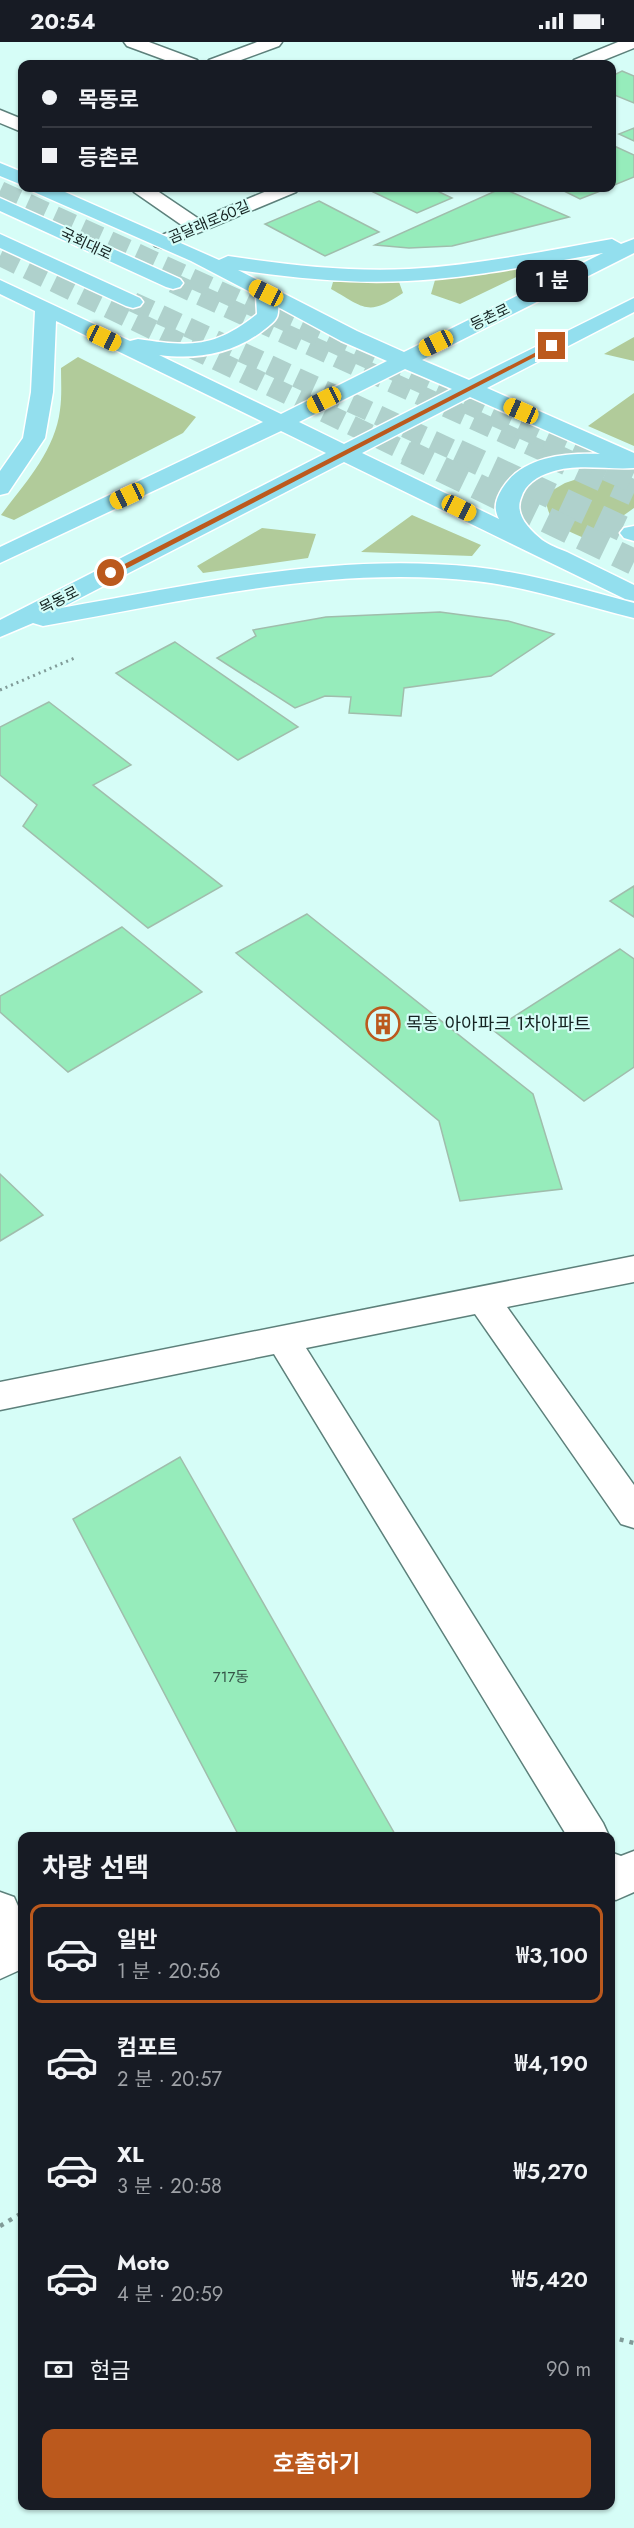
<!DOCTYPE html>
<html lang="ko">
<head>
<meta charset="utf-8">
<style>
	body { margin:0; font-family:Jost,"Noto Sans KR",sans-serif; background:#242831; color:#f1f3f6; height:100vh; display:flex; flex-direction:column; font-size:22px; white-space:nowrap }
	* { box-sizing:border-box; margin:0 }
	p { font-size:20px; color:#9ea1a6 }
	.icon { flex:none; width:33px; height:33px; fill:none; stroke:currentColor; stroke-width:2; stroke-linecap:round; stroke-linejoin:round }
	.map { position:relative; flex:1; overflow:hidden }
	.panel { position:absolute; left:18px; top:1790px; width:597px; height:678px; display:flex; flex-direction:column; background:#171b24; border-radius:12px; box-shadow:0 2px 4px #0004 }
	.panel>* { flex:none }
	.banner { position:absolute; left:18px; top:18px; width:598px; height:132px; border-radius:12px; box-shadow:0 2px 4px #0004; display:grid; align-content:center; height:132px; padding:0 24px; background:#171b24 }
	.end { position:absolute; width:27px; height:27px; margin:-14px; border:8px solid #bb591d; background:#fff; box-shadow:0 0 0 3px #fff }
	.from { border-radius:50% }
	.bubble { position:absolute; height:42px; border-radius:12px; background:#171b24; box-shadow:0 2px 4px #0004; font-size:20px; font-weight:600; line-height:42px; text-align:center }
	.car { position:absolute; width:18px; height:36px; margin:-18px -9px; border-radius:8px; box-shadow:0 0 4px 2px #0007; background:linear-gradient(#f5c518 24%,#345 0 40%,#f5c518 0 76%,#345 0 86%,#f5c518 0) }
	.banner b { display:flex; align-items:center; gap:21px; height:57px; font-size:22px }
	.banner b+b { border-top:2px solid #363941 }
	.banner i { width:15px; height:15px; background:#f1f3f6 }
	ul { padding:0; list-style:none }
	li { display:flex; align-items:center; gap:18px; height:99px; margin:0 12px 9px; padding:0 12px; border:3px solid transparent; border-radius:12px }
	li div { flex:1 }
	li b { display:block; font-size:22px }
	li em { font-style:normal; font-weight:600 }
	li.current { border-color:#bb591d }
	li>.icon { width:54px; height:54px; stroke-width:1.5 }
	h2 { padding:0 24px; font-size:27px; line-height:72px }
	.pay { display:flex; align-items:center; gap:15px; height:66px; padding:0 24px; font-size:22px }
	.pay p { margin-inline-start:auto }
	.button { display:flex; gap:12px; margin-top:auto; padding:12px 24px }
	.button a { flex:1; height:69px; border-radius:12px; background:#bb591d; color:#fff; font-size:24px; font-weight:600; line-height:69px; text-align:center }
	.status { display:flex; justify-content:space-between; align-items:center; height:42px; padding:0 30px; background:#171b24; direction:ltr }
	.status svg { height:16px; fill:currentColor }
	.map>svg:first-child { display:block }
	.green { fill:#b1cb9a }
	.building { fill:#96ecbb; stroke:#a0bdac; stroke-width:1.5 }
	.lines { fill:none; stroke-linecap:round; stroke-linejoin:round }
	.major-tunnel-far1 { stroke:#afd1cc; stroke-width:20; stroke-dasharray:20 10; stroke-linecap:butt }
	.major-tunnel { stroke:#afd1cc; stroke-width:26; stroke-dasharray:26 13; stroke-linecap:butt }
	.highway-tunnel-far1 { stroke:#afd1cc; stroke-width:20; stroke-dasharray:20 10; stroke-linecap:butt }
	.highway-tunnel { stroke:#afd1cc; stroke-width:26; stroke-dasharray:26 13; stroke-linecap:butt }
	.minor-casing { stroke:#5d807b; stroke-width:3 }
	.major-casing { stroke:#fff; stroke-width:3 }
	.path-far1 { stroke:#809b98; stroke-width:3; stroke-dasharray:2 4; stroke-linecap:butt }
	.path { stroke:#809b98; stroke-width:4.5; stroke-dasharray:4 6; stroke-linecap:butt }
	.minor { fill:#fff; fill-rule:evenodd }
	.major { fill:#93dfee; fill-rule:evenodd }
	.route { fill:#bb591d }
	.labels { text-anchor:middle; stroke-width:4.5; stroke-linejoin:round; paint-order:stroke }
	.far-street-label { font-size:15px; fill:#152322; stroke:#d6fdf7 }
	.number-label { font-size:15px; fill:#355548 }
	.poi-label { font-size:18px; fill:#152322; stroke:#d6fdf7; text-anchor:start }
</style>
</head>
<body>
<div class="status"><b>20:54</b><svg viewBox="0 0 49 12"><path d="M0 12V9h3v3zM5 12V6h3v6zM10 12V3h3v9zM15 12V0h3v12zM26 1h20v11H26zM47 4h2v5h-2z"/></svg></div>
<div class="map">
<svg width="634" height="2486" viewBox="0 0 634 2486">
	<rect width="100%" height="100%" fill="#d6fdf7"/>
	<path class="green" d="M539 224 460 262 431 252 435 238Z
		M333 240H399L403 251C368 274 366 267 331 247Z
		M634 295V319L604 312Z
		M78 315 196 375 183 391 14 478 1 473C25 441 55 409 60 368 62 354 61 340 61 326Z
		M634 351V404L588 384Z
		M583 435 634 438V466L589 498C565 488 545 482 546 452L565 441Z
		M412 473 481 503 472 514 361 510Z
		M262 486 316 492 308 516 203 531 197 524Z"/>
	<path class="building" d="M622 29 634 34V61L612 52V34Z
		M634 86V99L619 92Z
		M612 103 634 113V135L612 144Z
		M365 146H431L452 156 417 171Z
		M502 146 569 175 452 204 409 206 375 203Z
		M558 146H608L580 157Z
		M319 159 379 190 325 214 265 182Z
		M440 570 508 579 554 592 491 634 404 646 401 674 349 671 351 655 325 654 295 666 217 616 256 594 253 588 326 575Z
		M175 600 298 685 238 718 116 631Z
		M49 660 131 723 93 743 222 844 148 886 23 784 37 763 0 733V685Z
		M634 844V875L610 859Z
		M307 872 533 1052 562 1147 460 1159 439 1079 236 911Z
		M122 885 202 950 68 1030 0 970V954Z
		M620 907 634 917V1025L584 1059 493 988Z
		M0 1132 43 1173 0 1199Z
		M180 1415 396 1794H239L73 1477Z"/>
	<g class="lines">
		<path class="major-tunnel-far1" d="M173 241 547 411
			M133 260 460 411"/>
		<path class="major-tunnel" d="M457 410 632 491
			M544 410 634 451"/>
		<path class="highway-tunnel-far1" d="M0 149 575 411
			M0 214 409 411"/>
		<path class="highway-tunnel" d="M406 410 634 520
			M572 410 634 438"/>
		<defs>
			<path id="minor" d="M124 0H149L197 18 200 22H176L127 4Z
				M257 0H282L279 4 230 22H206L209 18Z
				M618 0H634V6L594 22H571L574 18Z
				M0 68 22 77V90L0 81Z
				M132 146H153L199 177 274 146H299L296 150 162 206 155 204 152 200 155 196 183 184 134 150Z
				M634 1214V1240L507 1265 634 1443V1486L621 1482 475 1272 306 1306 603 1781 609 1794H567L274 1312 0 1368V1340Z
				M634 1809V1850L616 1858 610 1856V1810L621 1814Z
				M0 1850 14 1855 22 1873V1927L0 1937Z"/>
			<path id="major" d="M0 121 22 130V143L0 134Z
				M32 146H56L219 218 228 214C288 223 349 230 409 227 478 223 545 209 612 197L621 202 634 197V211L422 318 469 338 634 256V270L487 346 634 411V426C608 428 577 421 551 430 538 434 525 442 521 456 514 473 530 488 542 498 549 503 559 507 567 510 589 521 612 532 634 543V559L625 557 344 420 61 566C197 542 335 510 475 525 529 531 582 547 634 561V576C581 563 529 545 475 539 330 523 185 559 43 584L33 581 0 595V578L326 411 281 389 0 521V505L263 380 56 279 53 350 45 396 8 451 0 453V429L23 396 31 350 35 269 0 252V238L130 299 138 297C190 305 215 306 257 272L256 253 191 219 34 150ZM603 211 404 310 357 289 238 228C294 236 350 242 407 239 473 236 538 222 603 211ZM278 265 341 299 387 319 281 372 159 313C197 318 234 312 265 287 274 280 279 277 278 265ZM405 327 452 347 344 402 299 380ZM470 355 600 412C565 411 522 414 502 447 496 457 493 466 499 477L362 411Z
				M0 156 180 237 183 241 180 245 173 247 166 245 0 169Z
				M0 192 140 256 143 260 140 264 133 266 126 264 0 206Z
				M634 484V499L624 496 620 491 624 486Z"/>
		</defs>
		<use href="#minor" class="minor-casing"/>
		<use href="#major" class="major-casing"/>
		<path class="path-far1" d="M0 648 77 615"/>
		<path class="path" d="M0 2184 22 2171
			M610 2295 634 2301"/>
		<use href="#minor" class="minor"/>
		<use href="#major" class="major"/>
	</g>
	<path class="route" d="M552 302 554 305 114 533 107 531Z"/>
	<defs>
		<symbol id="building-ring" viewBox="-11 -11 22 22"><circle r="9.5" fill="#d6fdf7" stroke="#bb591d" stroke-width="1.5"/><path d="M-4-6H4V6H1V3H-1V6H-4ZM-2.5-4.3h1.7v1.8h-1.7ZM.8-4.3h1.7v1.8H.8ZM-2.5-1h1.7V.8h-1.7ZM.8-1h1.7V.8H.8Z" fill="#bb591d"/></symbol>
	</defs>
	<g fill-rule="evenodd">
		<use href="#building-ring" x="364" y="963" width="38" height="38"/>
	</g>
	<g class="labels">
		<g class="far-street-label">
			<text transform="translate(209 180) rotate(-23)" y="5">곰달래로60길</text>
			<text transform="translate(86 202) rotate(25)" y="5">국회대로</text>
			<text transform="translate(490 275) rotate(-26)" y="5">등촌로</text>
			<text transform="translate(59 558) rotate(-27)" y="5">목동로</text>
		</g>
		<g class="number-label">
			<text x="231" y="1640">717동</text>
		</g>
		<g class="poi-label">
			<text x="406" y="988">목동 아아파크 1차아파트</text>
		</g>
	</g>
</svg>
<i class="end from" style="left:111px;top:531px"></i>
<i class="end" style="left:552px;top:304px"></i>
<div class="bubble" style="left:516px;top:218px;width:72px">1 분</div>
<i class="car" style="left:266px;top:251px;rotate:297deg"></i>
<i class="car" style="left:104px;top:296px;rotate:115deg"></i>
<i class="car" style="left:436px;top:301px;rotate:244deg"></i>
<i class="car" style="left:324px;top:358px;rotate:243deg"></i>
<i class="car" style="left:521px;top:369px;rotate:294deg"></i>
<i class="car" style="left:127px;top:454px;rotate:245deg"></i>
<i class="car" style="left:459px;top:466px;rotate:116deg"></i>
<div class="banner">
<b><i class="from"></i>목동로</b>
<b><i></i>등촌로</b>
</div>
<section class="panel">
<h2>차량 선택</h2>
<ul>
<li class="current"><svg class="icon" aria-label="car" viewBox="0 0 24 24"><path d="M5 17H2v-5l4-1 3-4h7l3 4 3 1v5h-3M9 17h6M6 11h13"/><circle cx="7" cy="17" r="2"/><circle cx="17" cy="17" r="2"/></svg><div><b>일반</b><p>1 분 · 20:56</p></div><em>₩3,100</em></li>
<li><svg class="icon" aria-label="car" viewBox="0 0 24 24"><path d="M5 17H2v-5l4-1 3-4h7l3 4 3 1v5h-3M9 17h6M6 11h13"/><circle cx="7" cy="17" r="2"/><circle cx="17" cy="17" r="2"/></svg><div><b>컴포트</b><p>2 분 · 20:57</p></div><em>₩4,190</em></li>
<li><svg class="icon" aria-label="car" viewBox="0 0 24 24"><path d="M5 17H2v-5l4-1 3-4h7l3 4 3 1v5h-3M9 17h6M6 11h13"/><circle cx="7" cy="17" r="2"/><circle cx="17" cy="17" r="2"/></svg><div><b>XL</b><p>3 분 · 20:58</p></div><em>₩5,270</em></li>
<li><svg class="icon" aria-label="car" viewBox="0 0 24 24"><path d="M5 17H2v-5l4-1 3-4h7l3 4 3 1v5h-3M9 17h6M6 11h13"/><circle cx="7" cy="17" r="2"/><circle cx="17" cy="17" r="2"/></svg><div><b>Moto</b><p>4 분 · 20:59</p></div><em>₩5,420</em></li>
</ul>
<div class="pay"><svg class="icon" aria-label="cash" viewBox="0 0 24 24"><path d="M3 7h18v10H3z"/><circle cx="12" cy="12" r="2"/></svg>현금<p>90 m</p></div>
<div class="button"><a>호출하기</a></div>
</section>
</div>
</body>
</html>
